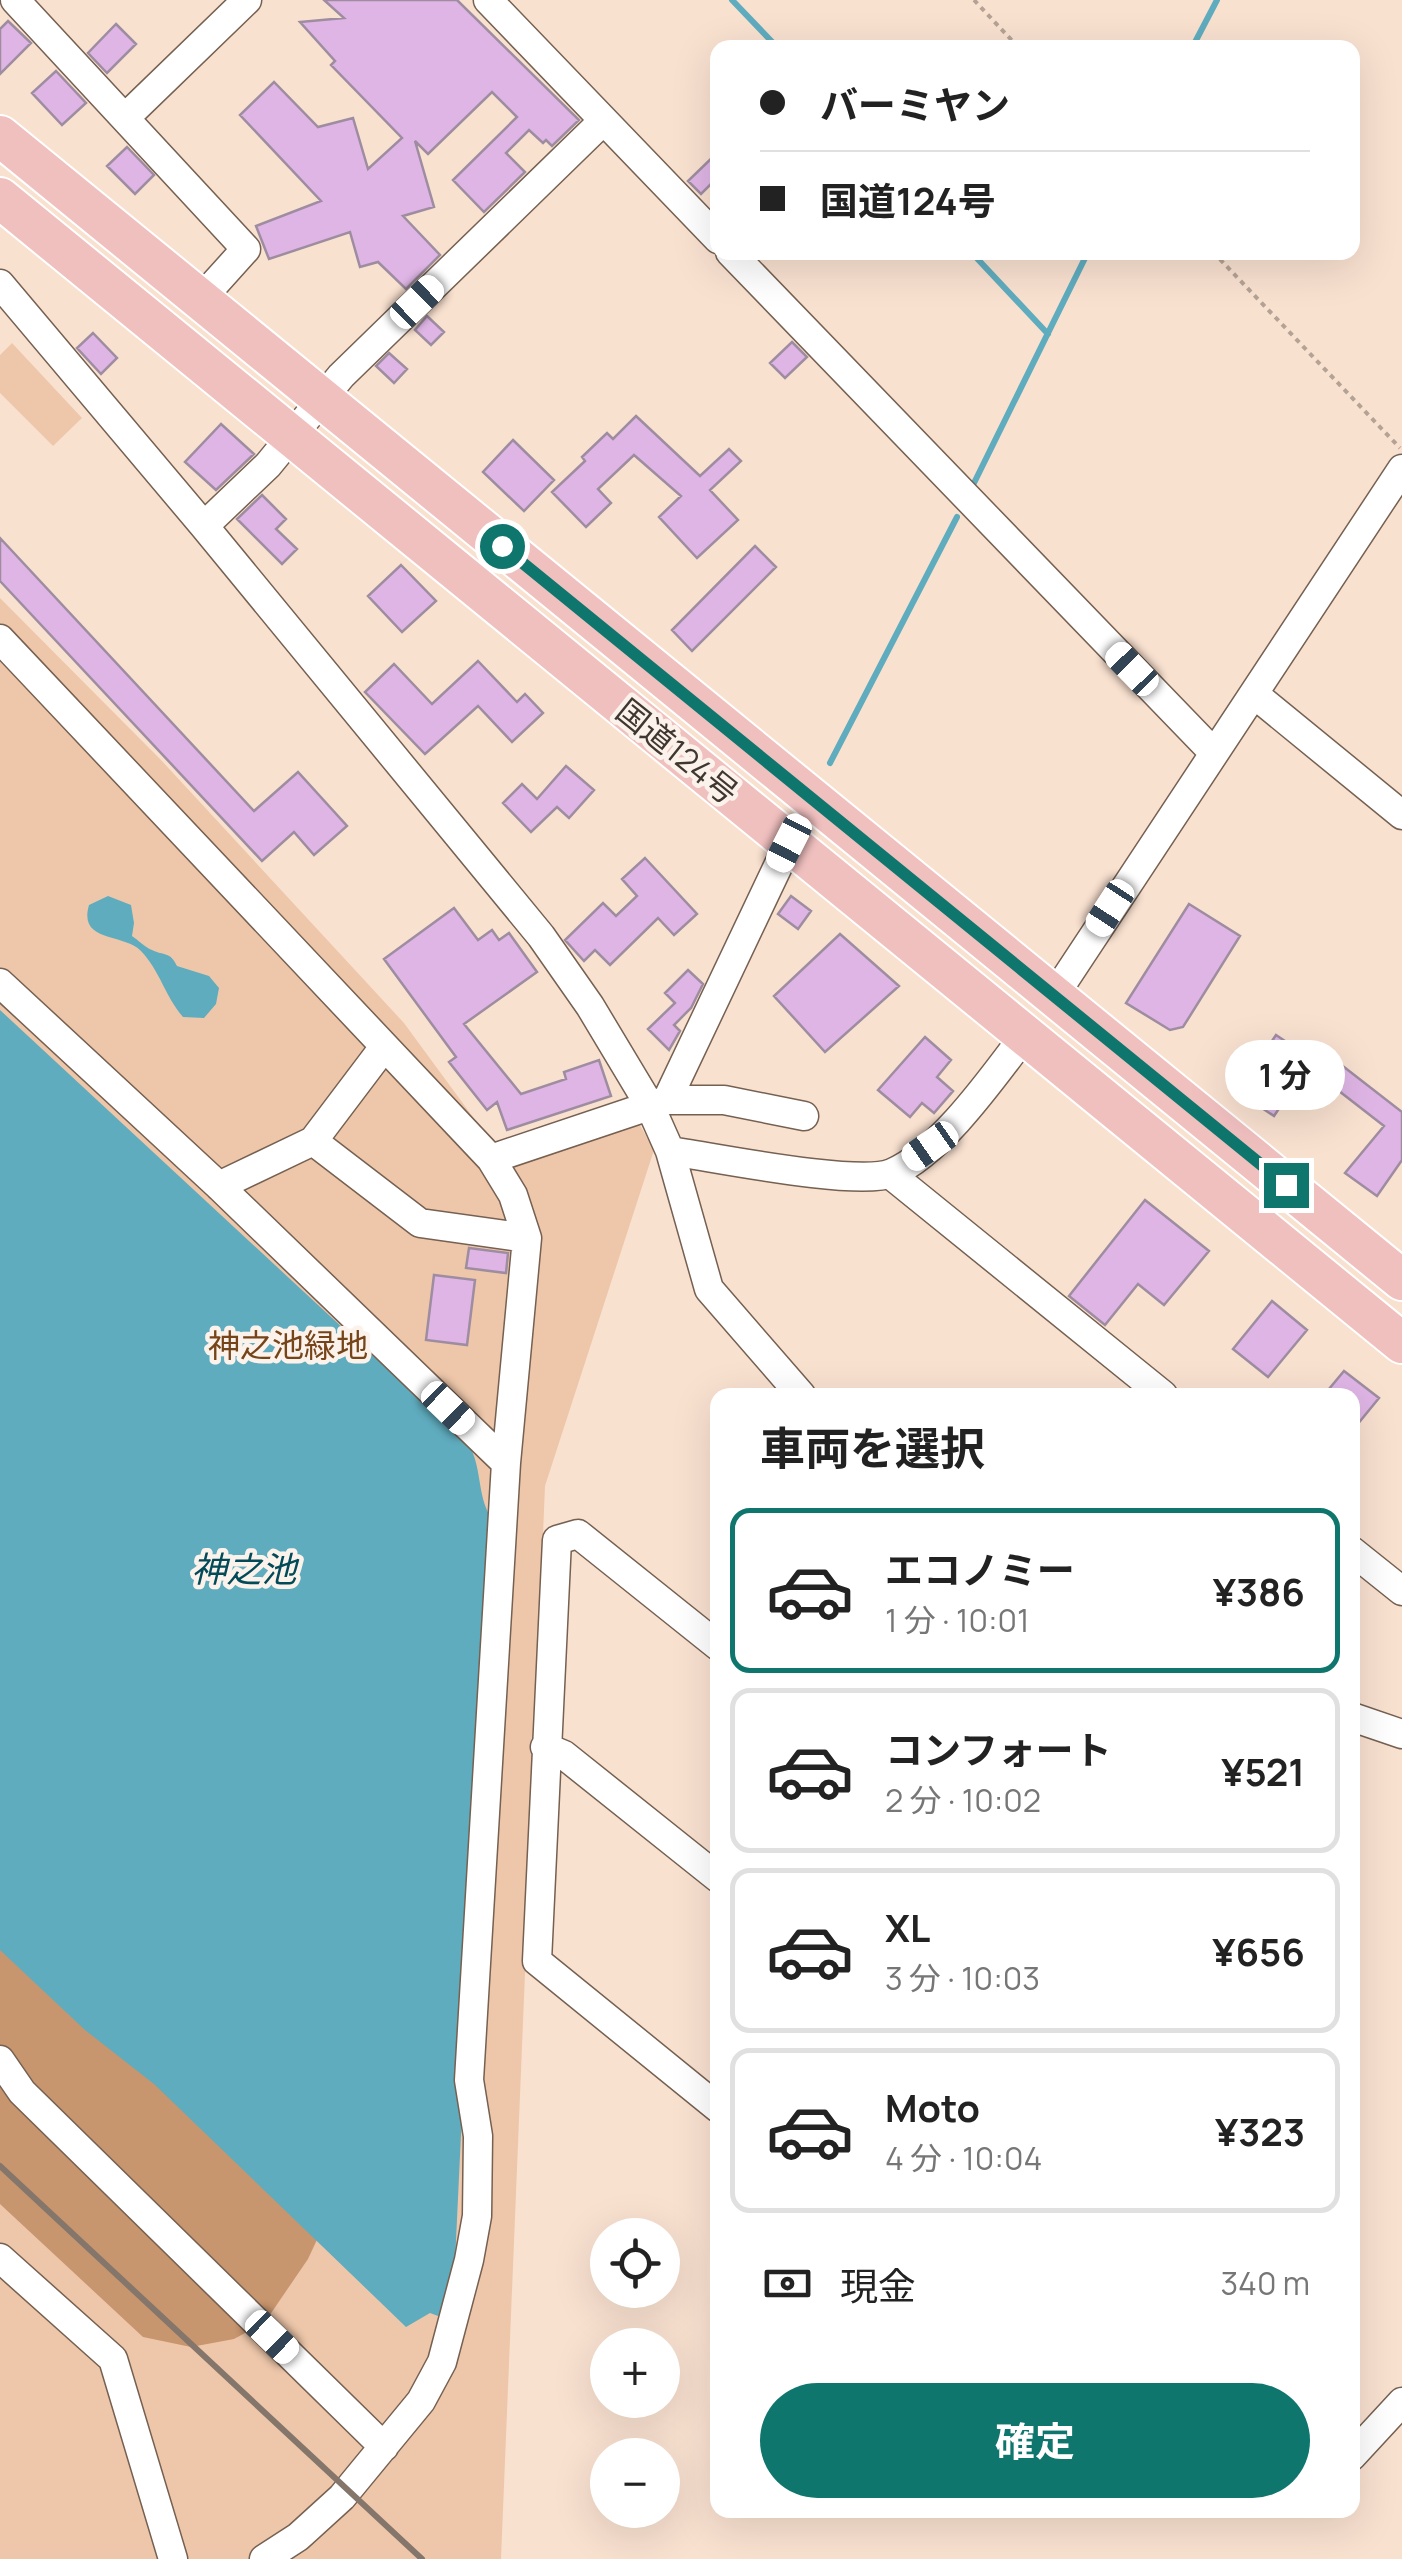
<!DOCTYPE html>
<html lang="ja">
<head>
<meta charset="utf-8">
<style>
	body { margin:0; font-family:Manrope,"Noto Sans JP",sans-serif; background:#f6f6f6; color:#222; height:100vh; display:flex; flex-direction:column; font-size:38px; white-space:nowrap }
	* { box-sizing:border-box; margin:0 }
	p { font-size:32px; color:#767676 }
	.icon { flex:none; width:55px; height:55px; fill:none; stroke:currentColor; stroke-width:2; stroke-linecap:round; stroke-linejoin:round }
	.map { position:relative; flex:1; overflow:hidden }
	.sheet { position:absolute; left:710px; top:1388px; width:650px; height:1130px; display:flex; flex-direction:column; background:#fff; border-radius:20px; box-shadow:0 10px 40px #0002 }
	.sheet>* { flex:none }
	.hud { position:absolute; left:710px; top:40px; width:650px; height:220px; border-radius:20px; box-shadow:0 10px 40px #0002; display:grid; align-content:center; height:220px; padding:0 50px; background:#fff }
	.tools { position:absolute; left:590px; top:2218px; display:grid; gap:20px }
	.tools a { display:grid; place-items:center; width:90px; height:90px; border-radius:50%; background:#fff; box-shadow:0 10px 40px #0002; font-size:50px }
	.end { position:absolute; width:45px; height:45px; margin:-22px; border:12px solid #0f766e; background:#fff; box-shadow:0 0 0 5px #fff }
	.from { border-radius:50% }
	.bubble { position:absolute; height:70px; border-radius:35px; background:#fff; box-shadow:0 10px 40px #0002; font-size:32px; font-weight:700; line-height:70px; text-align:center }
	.car { position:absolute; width:30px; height:60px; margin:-30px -15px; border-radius:12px; box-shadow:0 0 8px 2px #0007; background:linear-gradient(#fff 24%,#345 0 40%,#fff 0 76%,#345 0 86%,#fff 0) }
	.hud b { display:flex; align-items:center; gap:35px; height:95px; font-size:38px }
	.hud b+b { border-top:2px solid #e0e0e0 }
	.hud i { width:25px; height:25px; background:#222 }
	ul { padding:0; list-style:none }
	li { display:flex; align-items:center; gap:30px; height:165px; margin:0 20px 15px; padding:0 30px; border:5px solid #e0e0e0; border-radius:20px }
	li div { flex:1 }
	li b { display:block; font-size:38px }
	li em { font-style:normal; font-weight:700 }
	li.active { border-color:#0f766e }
	li>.icon { width:90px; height:90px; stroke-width:1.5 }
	h2 { padding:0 50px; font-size:45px; line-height:120px }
	.pay { display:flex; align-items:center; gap:25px; height:110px; padding:0 50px; font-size:38px }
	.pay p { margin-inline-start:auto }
	.primary-button { display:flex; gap:20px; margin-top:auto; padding:20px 50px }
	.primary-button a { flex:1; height:115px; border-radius:60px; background:#0f766e; color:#fff; font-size:40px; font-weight:700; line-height:115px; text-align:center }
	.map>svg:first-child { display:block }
	.green { fill:#eec7aa }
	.forest { fill:#c7956e }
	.water { fill:#5facbe }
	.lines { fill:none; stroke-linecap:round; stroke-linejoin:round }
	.stream { stroke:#5facbe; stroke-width:6 }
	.building { fill:#dfb5e5; stroke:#9e8da0; stroke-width:2.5 }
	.minor-casing { stroke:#756051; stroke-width:31 }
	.highway-casing { stroke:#fff; stroke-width:44 }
	.path { stroke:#b4a295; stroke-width:4; stroke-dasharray:5 5; stroke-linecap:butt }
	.minor { stroke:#fff; stroke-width:28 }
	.highway { stroke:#f0c0bf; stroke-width:40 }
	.rail { stroke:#85766c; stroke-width:6 }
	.route { stroke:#0f766e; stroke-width:12 }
	.labels { text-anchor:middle; stroke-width:9; stroke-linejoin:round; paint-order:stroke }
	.street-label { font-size:32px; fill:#413731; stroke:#fbf2eb }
	.park-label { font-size:32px; fill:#754418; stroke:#fbf2eb }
	.water-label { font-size:35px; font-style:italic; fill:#024a58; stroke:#fbf2eb }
</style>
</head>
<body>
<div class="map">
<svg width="1402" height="2559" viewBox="0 0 1402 2559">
	<rect width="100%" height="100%" fill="#f9e1d0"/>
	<path class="green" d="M12 343 82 418 53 446 0 393V355Z
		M0 598 161 760 404 1023 492 1143 625 1099 654 1150 545 1486 501 2559H0Z"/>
	<path class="forest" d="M0 1929 321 2231 308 2259 265 2322 234 2339 191 2347 143 2337 0 2204Z"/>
	<path class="water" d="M108 896 131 905 134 923 132 936C138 940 146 948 152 950 164 956 170 951 177 966L209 976 219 988 216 1004 204 1018 183 1017C165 996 160 971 141 951 123 933 78 943 89 905Z
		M0 1010 469 1445C482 1468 477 1493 490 1516L453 2305 438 2316 430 2313 406 2327 154 2084 85 2030 0 1950Z"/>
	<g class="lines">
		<path class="stream" d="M732 0 778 48
			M1192 48 1217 0
			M971 252 1048 334
			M974 483 1088 252
			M830 763 957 517"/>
	</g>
	<path class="building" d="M324 0H457L579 120 552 146 546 140 543 143 529 130 506 153 525 172 484 212 453 180 517 117 492 92 428 154 415 141 434 207 403 216 440 255 406 289 378 262 360 267 350 232 269 259 256 226 321 201 240 115 274 82 318 127 353 118 368 169 402 138 331 65 335 61 300 22 344 18Z
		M8 21 31 43 0 74V29Z
		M116 24 136 44 107 73 88 53Z
		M56 71 86 103 62 125 32 93Z
		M127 147 154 175 135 194 107 166Z
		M718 152V177L701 194 688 181Z
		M427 316 444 332 431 345 415 330Z
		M93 333 117 358 101 374 77 348Z
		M792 342 807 357 785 378 770 363Z
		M389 353 407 369 394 383 376 366Z
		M636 416 700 476 729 449 741 461 710 490 738 520 697 558 659 517 681 496 634 455 598 489 611 503 586 527 552 492 585 461 582 457 607 433 613 439Z
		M221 424 254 454 216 490 185 462Z
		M513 440 554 480 524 511 483 472Z
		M262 495 286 519 276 529 297 549 282 564 237 519Z
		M0 538 254 811 298 772 347 826 314 855 294 832 262 861 0 581Z
		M755 546 776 567 692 651 672 630Z
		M401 565 436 601 402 632 368 596Z
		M478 661 517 702 525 694 543 713 512 742 478 706 425 754 365 692 394 664 432 704Z
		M566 766 594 790 569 818 557 807 531 832 503 803 522 784 537 799Z
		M645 858 697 914 674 935 658 918 610 965 595 950 584 961 565 940 603 903 616 916 637 896 622 879Z
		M791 896 811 911 798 929 778 914Z
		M1189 904 1240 936 1183 1027 1170 1030 1126 1003Z
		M454 908 478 940 492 930 499 940 509 933 537 972 464 1024 521 1094 566 1079 564 1072 599 1060 611 1096 507 1130 497 1102 487 1110 449 1062 456 1057 384 959Z
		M840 934 899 986 825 1052 774 996Z
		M688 970 703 984 691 1008 674 1025 680 1031 669 1050 648 1029 675 1003 665 993Z
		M1276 1035 1312 1059 1274 1116 1238 1092Z
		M925 1037 951 1060 937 1077 953 1091 934 1113 922 1103 910 1117 878 1090Z
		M1335 1060 1402 1112V1160L1377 1196 1345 1173 1384 1126 1321 1077Z
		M1145 1200 1209 1251 1164 1305 1138 1284 1105 1325 1069 1296Z
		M469 1248 508 1253 506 1273 466 1268Z
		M434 1275 475 1280 467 1345 426 1340Z
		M1272 1301 1307 1330 1268 1377 1233 1349Z
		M1344 1371 1379 1398 1352 1431V1395H1324Z"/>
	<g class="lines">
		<defs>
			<path id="minor" d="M15 0 246 249 200 300
				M488 0 718 239
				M126 117 247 0
				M730 252 1213 752
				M0 284 204 526 541 936 590 1006 650 1106 670 1151 709 1289 801 1395
				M204 526 268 465 341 376 603 121
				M0 639 491 1159 513 1195 527 1238 506 1463 469 2080 478 2136 477 2216 469 2260 442 2362 421 2401 342 2497 298 2537 264 2559
				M1254 694 1402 815
				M0 983 219 1186 506 1463
				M1054 996 1402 469
				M667 1100H724L804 1116
				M313 1141 420 1223 527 1238
				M670 1151C713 1157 858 1187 892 1173 941 1152 993 1077 1025 1035
				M491 1159 667 1100 789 843
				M890 1174 1163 1395
				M219 1186 313 1141 384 1047
				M1352 1551 1402 1591
				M718 1646 578 1534 557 1540 537 1961 718 2108
				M1352 1717 1402 1734
				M545 1747 564 1755 718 1878
				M0 2060 22 2092 384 2447
				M0 2258 113 2359 173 2559
				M1352 2456 1402 2402"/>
			<path id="highway" d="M0 136 1402 1280
				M0 198 1402 1343"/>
		</defs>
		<use href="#minor" class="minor-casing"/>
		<use href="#highway" class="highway-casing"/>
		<path class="path" d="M974 0 1019 48
			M1213 252 1400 448"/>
		<use href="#minor" class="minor"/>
		<use href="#highway" class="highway"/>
		<path class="rail" d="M0 2166 422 2559"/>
	</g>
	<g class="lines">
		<path class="route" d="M502 546 1286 1185"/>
	</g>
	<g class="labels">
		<g class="street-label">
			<text transform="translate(677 752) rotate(39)" y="11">国道124号</text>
		</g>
		<g class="park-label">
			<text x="288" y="1357">神之池緑地</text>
		</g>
		<g class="water-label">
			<text x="244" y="1582">神之池</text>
		</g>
	</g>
</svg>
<div class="tools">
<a><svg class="icon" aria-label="locate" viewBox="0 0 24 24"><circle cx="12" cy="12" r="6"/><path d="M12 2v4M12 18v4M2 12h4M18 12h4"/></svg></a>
<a>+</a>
<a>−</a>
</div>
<i class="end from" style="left:502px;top:546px"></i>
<i class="end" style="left:1286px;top:1185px"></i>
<div class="bubble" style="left:1225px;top:1040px;width:120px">1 分</div>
<i class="car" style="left:417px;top:302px;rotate:46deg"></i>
<i class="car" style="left:1132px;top:669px;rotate:316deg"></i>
<i class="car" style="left:789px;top:843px;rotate:207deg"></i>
<i class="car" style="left:1110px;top:908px;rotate:213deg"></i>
<i class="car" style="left:930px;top:1146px;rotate:235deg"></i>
<i class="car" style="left:448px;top:1408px;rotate:134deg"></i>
<i class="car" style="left:272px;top:2337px;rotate:134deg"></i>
<div class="hud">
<b><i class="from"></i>バーミヤン</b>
<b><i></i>国道124号</b>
</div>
<section class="sheet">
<h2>車両を選択</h2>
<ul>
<li class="active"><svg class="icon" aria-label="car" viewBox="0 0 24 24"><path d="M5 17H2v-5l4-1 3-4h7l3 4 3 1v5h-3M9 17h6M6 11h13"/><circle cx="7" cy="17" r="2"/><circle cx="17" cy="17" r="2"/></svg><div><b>エコノミー</b><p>1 分 · 10:01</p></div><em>¥386</em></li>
<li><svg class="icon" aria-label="car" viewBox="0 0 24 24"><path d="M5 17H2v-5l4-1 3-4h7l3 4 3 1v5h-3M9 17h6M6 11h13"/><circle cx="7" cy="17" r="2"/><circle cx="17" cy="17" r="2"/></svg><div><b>コンフォート</b><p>2 分 · 10:02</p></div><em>¥521</em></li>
<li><svg class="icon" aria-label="car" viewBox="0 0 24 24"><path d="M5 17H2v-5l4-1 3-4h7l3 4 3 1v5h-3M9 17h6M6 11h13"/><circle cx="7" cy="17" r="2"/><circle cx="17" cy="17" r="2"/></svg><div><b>XL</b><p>3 分 · 10:03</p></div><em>¥656</em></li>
<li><svg class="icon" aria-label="car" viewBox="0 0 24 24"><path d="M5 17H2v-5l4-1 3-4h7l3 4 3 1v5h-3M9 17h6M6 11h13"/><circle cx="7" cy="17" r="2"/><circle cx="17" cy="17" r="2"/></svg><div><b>Moto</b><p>4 分 · 10:04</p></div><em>¥323</em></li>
</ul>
<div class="pay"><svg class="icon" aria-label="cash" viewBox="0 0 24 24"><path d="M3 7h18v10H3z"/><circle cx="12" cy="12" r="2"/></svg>現金<p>340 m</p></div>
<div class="primary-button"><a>確定</a></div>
</section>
</div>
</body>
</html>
